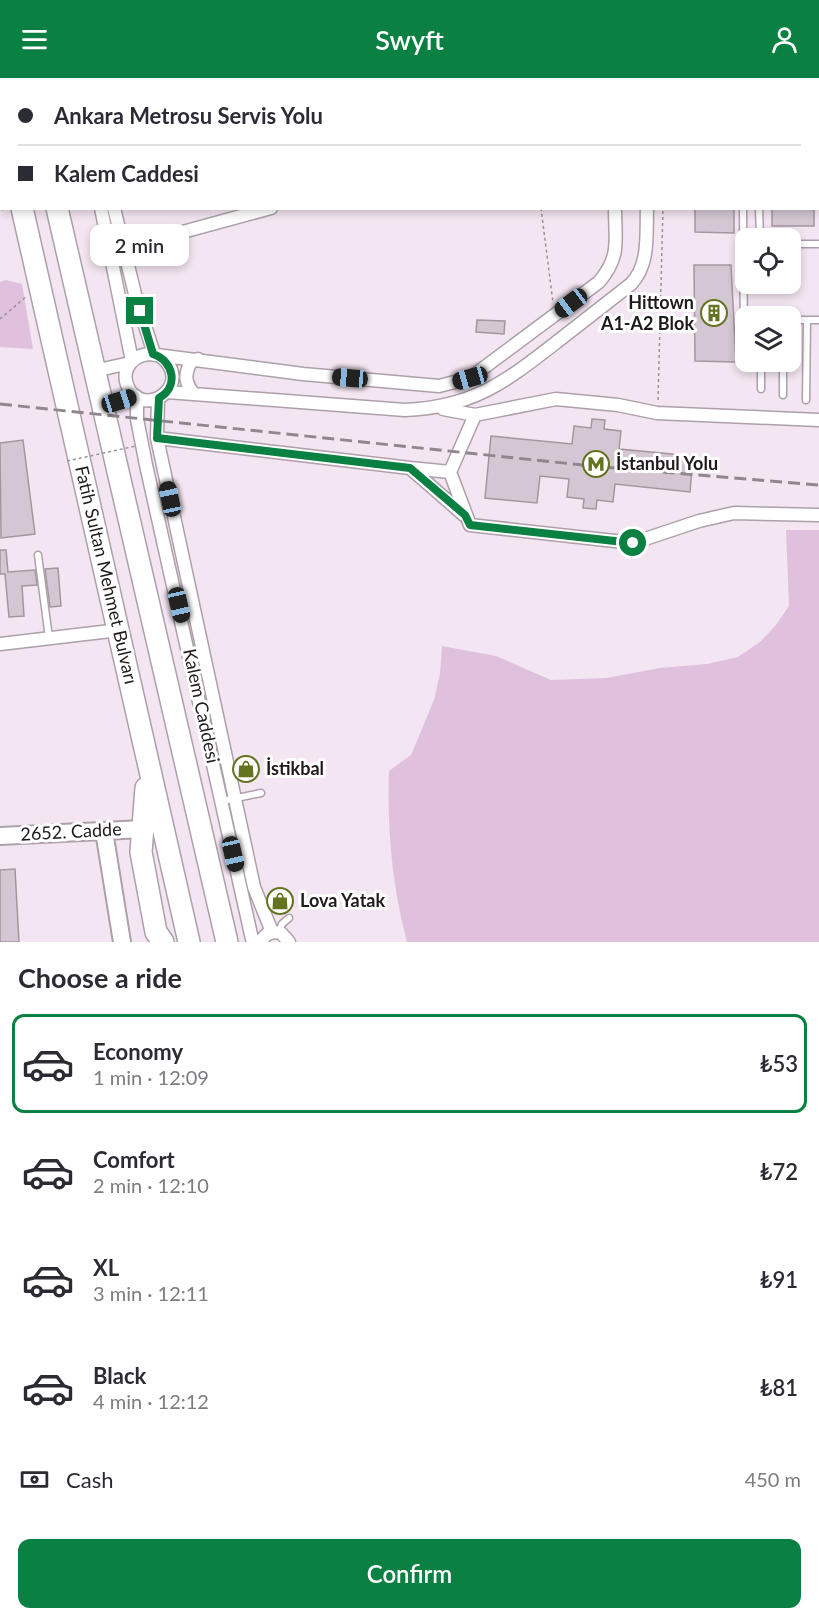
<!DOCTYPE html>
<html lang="en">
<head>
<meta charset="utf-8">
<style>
	body { margin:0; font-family:Lato,sans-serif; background:#f7f7f7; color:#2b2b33; height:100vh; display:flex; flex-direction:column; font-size:22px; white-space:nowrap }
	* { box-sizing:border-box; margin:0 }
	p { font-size:20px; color:#7c7c81 }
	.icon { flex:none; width:33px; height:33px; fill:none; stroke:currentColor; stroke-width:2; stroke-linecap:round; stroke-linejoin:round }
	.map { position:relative; height:864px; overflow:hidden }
	.side { display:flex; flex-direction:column; background:#fff; flex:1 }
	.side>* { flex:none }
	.guide { position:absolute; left:0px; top:0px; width:819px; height:132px; box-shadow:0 3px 9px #0003; display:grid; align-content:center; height:132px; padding:0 18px; background:#fff }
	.fabs { position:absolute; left:735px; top:150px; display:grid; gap:12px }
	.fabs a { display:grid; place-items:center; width:66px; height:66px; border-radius:12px; background:#fff; box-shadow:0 3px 9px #0003; font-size:30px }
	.end { position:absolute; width:27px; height:27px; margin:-14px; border:8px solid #0b8043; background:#fff; box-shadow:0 0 0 3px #fff }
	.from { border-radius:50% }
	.bubble { position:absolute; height:42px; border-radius:12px; background:#fff; box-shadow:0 3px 9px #0003; font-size:20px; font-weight:600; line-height:42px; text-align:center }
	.car { position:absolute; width:18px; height:36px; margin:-18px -9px; border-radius:8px; box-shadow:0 0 4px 2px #0007; background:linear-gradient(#222 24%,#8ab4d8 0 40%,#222 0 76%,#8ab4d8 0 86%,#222 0) }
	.guide b { display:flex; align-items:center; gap:21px; height:57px; font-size:22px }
	.guide b+b { border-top:2px solid #e1e1e2 }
	.guide i { width:15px; height:15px; background:#2b2b33 }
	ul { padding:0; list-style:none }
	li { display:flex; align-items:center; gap:18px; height:99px; margin:0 12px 9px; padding:0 6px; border:3px solid transparent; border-radius:12px }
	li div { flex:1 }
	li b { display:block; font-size:22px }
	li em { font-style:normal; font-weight:600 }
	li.current { border-color:#0b8043 }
	li>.icon { width:54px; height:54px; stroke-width:1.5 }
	h2 { padding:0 18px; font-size:27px; line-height:72px }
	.pay { display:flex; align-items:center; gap:15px; height:66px; padding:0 18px; font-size:22px }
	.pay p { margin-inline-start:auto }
	.primary-button { display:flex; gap:12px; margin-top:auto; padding:12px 18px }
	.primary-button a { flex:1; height:69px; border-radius:12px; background:#0b8043; color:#fff; font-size:24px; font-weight:600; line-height:69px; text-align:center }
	header { display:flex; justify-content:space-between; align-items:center; height:78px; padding:0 18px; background:#0b8043; color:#fff; font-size:27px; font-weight:600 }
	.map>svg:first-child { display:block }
	.green { fill:#e0c1dd }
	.building { fill:#d4c7d3; stroke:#a396a1; stroke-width:1.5 }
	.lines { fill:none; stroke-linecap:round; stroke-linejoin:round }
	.lane-casing { stroke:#aca0ab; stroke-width:9 }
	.street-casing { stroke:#aca0ab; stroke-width:15 }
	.secondary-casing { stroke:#aca0ab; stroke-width:20 }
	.highway-casing { stroke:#aca0ab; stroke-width:24 }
	.path { stroke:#9a9099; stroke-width:1.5; stroke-dasharray:3 3; stroke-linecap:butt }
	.lane { stroke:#fff; stroke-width:6 }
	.street { stroke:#fff; stroke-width:12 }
	.secondary { stroke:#fff; stroke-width:16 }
	.highway { stroke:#fff; stroke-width:21 }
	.rail { stroke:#90868f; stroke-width:3; stroke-dasharray:12 6; stroke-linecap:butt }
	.path-bridge { stroke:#9a9099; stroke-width:1.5; stroke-dasharray:3 3; stroke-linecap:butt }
	.route { stroke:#0b8043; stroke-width:8 }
	.labels { text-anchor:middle; stroke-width:6; stroke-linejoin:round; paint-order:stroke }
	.poi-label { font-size:18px; font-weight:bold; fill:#1e191d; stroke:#fff; text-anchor:start }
	.street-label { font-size:18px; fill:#1e191d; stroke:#fff }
</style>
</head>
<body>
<header><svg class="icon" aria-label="menu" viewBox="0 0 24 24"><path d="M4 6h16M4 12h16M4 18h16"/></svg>Swyft<svg class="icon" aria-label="person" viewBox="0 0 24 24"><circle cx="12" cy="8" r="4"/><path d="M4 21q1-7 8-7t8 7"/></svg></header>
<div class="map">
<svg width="819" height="864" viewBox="0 0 819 864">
	<rect width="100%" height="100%" fill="#f3e5f1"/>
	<path class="green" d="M6 202 22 206 33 271 0 269V204Z
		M786 452H819V864H407C392 808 387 751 389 693L411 677 434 622 440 596 442 568 496 578 551 602 606 600 660 590 707 586 738 579 761 563 776 547 789 528Z"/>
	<path class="building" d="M695 130H734V155L695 154Z
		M772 130H814V148H772Z
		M694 187H731L736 284 695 283Z
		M477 242 505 243 504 256 476 254Z
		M592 341 605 342 604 351 621 353 619 371 693 378 690 414 615 406 613 424 597 422 596 431 583 430 584 421 567 419 569 401 540 398 537 425 485 420 491 358 572 366 574 348 591 350Z
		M23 362 35 456 1 460 0 365Z
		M0 472H6L8 494 35 492 37 507 22 508 24 538 9 539 5 496H0Z
		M58 490 61 528 50 529 45 491Z
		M15 791 19 864H0V792Z"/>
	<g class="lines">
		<defs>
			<path id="lane" d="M818 108H819
				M0 127 2 128
				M743 130 744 264
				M759 130 760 160
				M790 166H819
				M790 242H819
				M761 311V284
				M783 317V284
				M806 322 807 242
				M38 477 49 560
				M222 723 261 715
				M279 854 282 846 289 840"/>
			<path id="street" d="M72 0 73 2
				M84 0 85 2
				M242 0 243 2
				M271 0 272 2
				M422 0V2
				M619 2V0
				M649 2V0
				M818 87H819
				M101 130 132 283
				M114 130 135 216 154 276
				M124 170 271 130
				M160 278C194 303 150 340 130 313 126 306 124 298 127 291 131 281 139 277 149 276L303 296 439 308 470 300 599 204C621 178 615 163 615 130
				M94 293 130 285
				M167 314 405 332C474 329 505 304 558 263 582 244 607 225 631 206 650 186 646 157 647 130
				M194 316C185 305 184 297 191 284L198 281
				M137 319V341L146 387 252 861 257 864
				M158 320 157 360 254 809 272 854
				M103 329 136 318
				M443 331 475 337 556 321 618 327 657 335 819 342
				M157 360 410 390 464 437
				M410 390 450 394 475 337
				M450 394 470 447 633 465 699 443 734 435 819 437
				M0 566 119 552
				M261 864C265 855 272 853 281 855L289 864"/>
			<path id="secondary" d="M104 753 122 864
				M0 758 143 751"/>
			<path id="highway" d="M26 0 27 2
				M0 39 2 45
				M22 130 189 864
				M57 130 227 864
				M146 710 141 774 156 854 163 864"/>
		</defs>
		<use href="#lane" class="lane-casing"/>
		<use href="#street" class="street-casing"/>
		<use href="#secondary" class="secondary-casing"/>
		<use href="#highway" class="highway-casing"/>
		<path class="path" d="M663 2V0
			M541 130 553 225
			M0 241 27 218
			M658 322 663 130"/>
		<use href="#lane" class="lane"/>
		<use href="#street" class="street"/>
		<use href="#secondary" class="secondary"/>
		<use href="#highway" class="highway"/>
		<path class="rail" d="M0 326 592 388 819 407"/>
		<path class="path-bridge" d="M67 383 136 368"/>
	</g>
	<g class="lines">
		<path class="route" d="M140 233 153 276C174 283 179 309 159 320L157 360 410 390 465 437 470 447 633 465"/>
	</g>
	<defs>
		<symbol id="building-ring" viewBox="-11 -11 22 22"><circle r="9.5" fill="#fff" stroke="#637320" stroke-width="1.5"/><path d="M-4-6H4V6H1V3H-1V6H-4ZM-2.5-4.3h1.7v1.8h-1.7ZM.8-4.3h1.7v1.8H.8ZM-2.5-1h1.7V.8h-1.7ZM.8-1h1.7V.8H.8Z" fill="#637320"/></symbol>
		<symbol id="metro-ring" viewBox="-11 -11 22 22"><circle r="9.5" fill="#fff" stroke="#637320" stroke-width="1.5"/><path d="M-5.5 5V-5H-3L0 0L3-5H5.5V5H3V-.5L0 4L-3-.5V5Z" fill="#637320"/></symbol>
		<symbol id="shop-ring" viewBox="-11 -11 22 22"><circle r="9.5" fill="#fff" stroke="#637320" stroke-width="1.5"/><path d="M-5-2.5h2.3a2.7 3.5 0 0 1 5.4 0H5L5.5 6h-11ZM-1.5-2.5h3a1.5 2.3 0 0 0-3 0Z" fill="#637320"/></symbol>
	</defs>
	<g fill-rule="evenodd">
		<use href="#building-ring" x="699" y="220" width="30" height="30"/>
		<use href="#metro-ring" x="581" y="371" width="30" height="30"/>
		<use href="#shop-ring" x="231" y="676" width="30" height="30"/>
		<use href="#shop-ring" x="265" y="808" width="30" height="30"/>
	</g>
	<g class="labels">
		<g class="poi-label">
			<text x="694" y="231" text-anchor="end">Hittown<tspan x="694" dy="21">A1-A2 Blok</tspan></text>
			<text x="616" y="392">İstanbul Yolu</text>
			<text x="266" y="697">İstikbal</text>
			<text x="300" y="829">Lova Yatak</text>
		</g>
		<g class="street-label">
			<text transform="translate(106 497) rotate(77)" y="6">Fatih Sultan Mehmet Bulvarı</text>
			<text transform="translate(201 628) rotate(78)" y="6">Kalem Caddesi</text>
			<text transform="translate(71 754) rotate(-3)" y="6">2652. Cadde</text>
		</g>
	</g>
</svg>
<div class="fabs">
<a><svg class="icon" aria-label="locate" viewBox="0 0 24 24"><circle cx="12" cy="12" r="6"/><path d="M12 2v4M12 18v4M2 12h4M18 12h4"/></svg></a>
<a><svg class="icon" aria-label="layers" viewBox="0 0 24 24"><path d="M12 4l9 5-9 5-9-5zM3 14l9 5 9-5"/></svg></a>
</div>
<i class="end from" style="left:633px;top:465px"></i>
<i class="end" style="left:140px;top:233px"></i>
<div class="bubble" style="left:90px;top:146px;width:99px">2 min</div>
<i class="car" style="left:571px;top:225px;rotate:233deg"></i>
<i class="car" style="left:350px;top:300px;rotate:275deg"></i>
<i class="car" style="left:470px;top:300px;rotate:254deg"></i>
<i class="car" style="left:119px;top:323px;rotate:73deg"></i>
<i class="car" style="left:170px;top:421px;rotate:348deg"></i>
<i class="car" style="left:179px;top:527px;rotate:167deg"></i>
<i class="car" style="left:233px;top:776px;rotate:167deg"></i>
<div class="guide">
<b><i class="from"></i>Ankara Metrosu Servis Yolu</b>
<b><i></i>Kalem Caddesi</b>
</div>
</div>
<section class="side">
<h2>Choose a ride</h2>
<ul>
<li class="current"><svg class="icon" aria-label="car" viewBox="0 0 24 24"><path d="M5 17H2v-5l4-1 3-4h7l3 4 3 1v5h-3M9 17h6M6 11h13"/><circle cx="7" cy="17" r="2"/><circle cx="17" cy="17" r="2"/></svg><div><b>Economy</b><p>1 min · 12:09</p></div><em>₺53</em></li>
<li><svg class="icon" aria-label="car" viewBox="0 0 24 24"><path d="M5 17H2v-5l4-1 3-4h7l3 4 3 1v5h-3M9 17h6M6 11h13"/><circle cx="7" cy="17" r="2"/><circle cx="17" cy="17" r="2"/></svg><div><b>Comfort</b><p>2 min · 12:10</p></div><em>₺72</em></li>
<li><svg class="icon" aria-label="car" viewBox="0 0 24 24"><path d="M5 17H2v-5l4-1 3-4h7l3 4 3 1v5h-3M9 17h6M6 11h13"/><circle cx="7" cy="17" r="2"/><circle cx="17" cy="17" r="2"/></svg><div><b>XL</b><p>3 min · 12:11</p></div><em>₺91</em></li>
<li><svg class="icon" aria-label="car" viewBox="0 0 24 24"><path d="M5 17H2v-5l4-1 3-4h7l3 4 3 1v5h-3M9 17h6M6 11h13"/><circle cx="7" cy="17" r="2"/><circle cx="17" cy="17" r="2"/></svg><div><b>Black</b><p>4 min · 12:12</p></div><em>₺81</em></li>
</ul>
<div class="pay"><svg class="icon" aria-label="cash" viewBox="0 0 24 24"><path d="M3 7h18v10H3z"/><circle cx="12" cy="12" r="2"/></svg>Cash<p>450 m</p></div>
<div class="primary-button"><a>Confirm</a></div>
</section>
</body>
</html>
